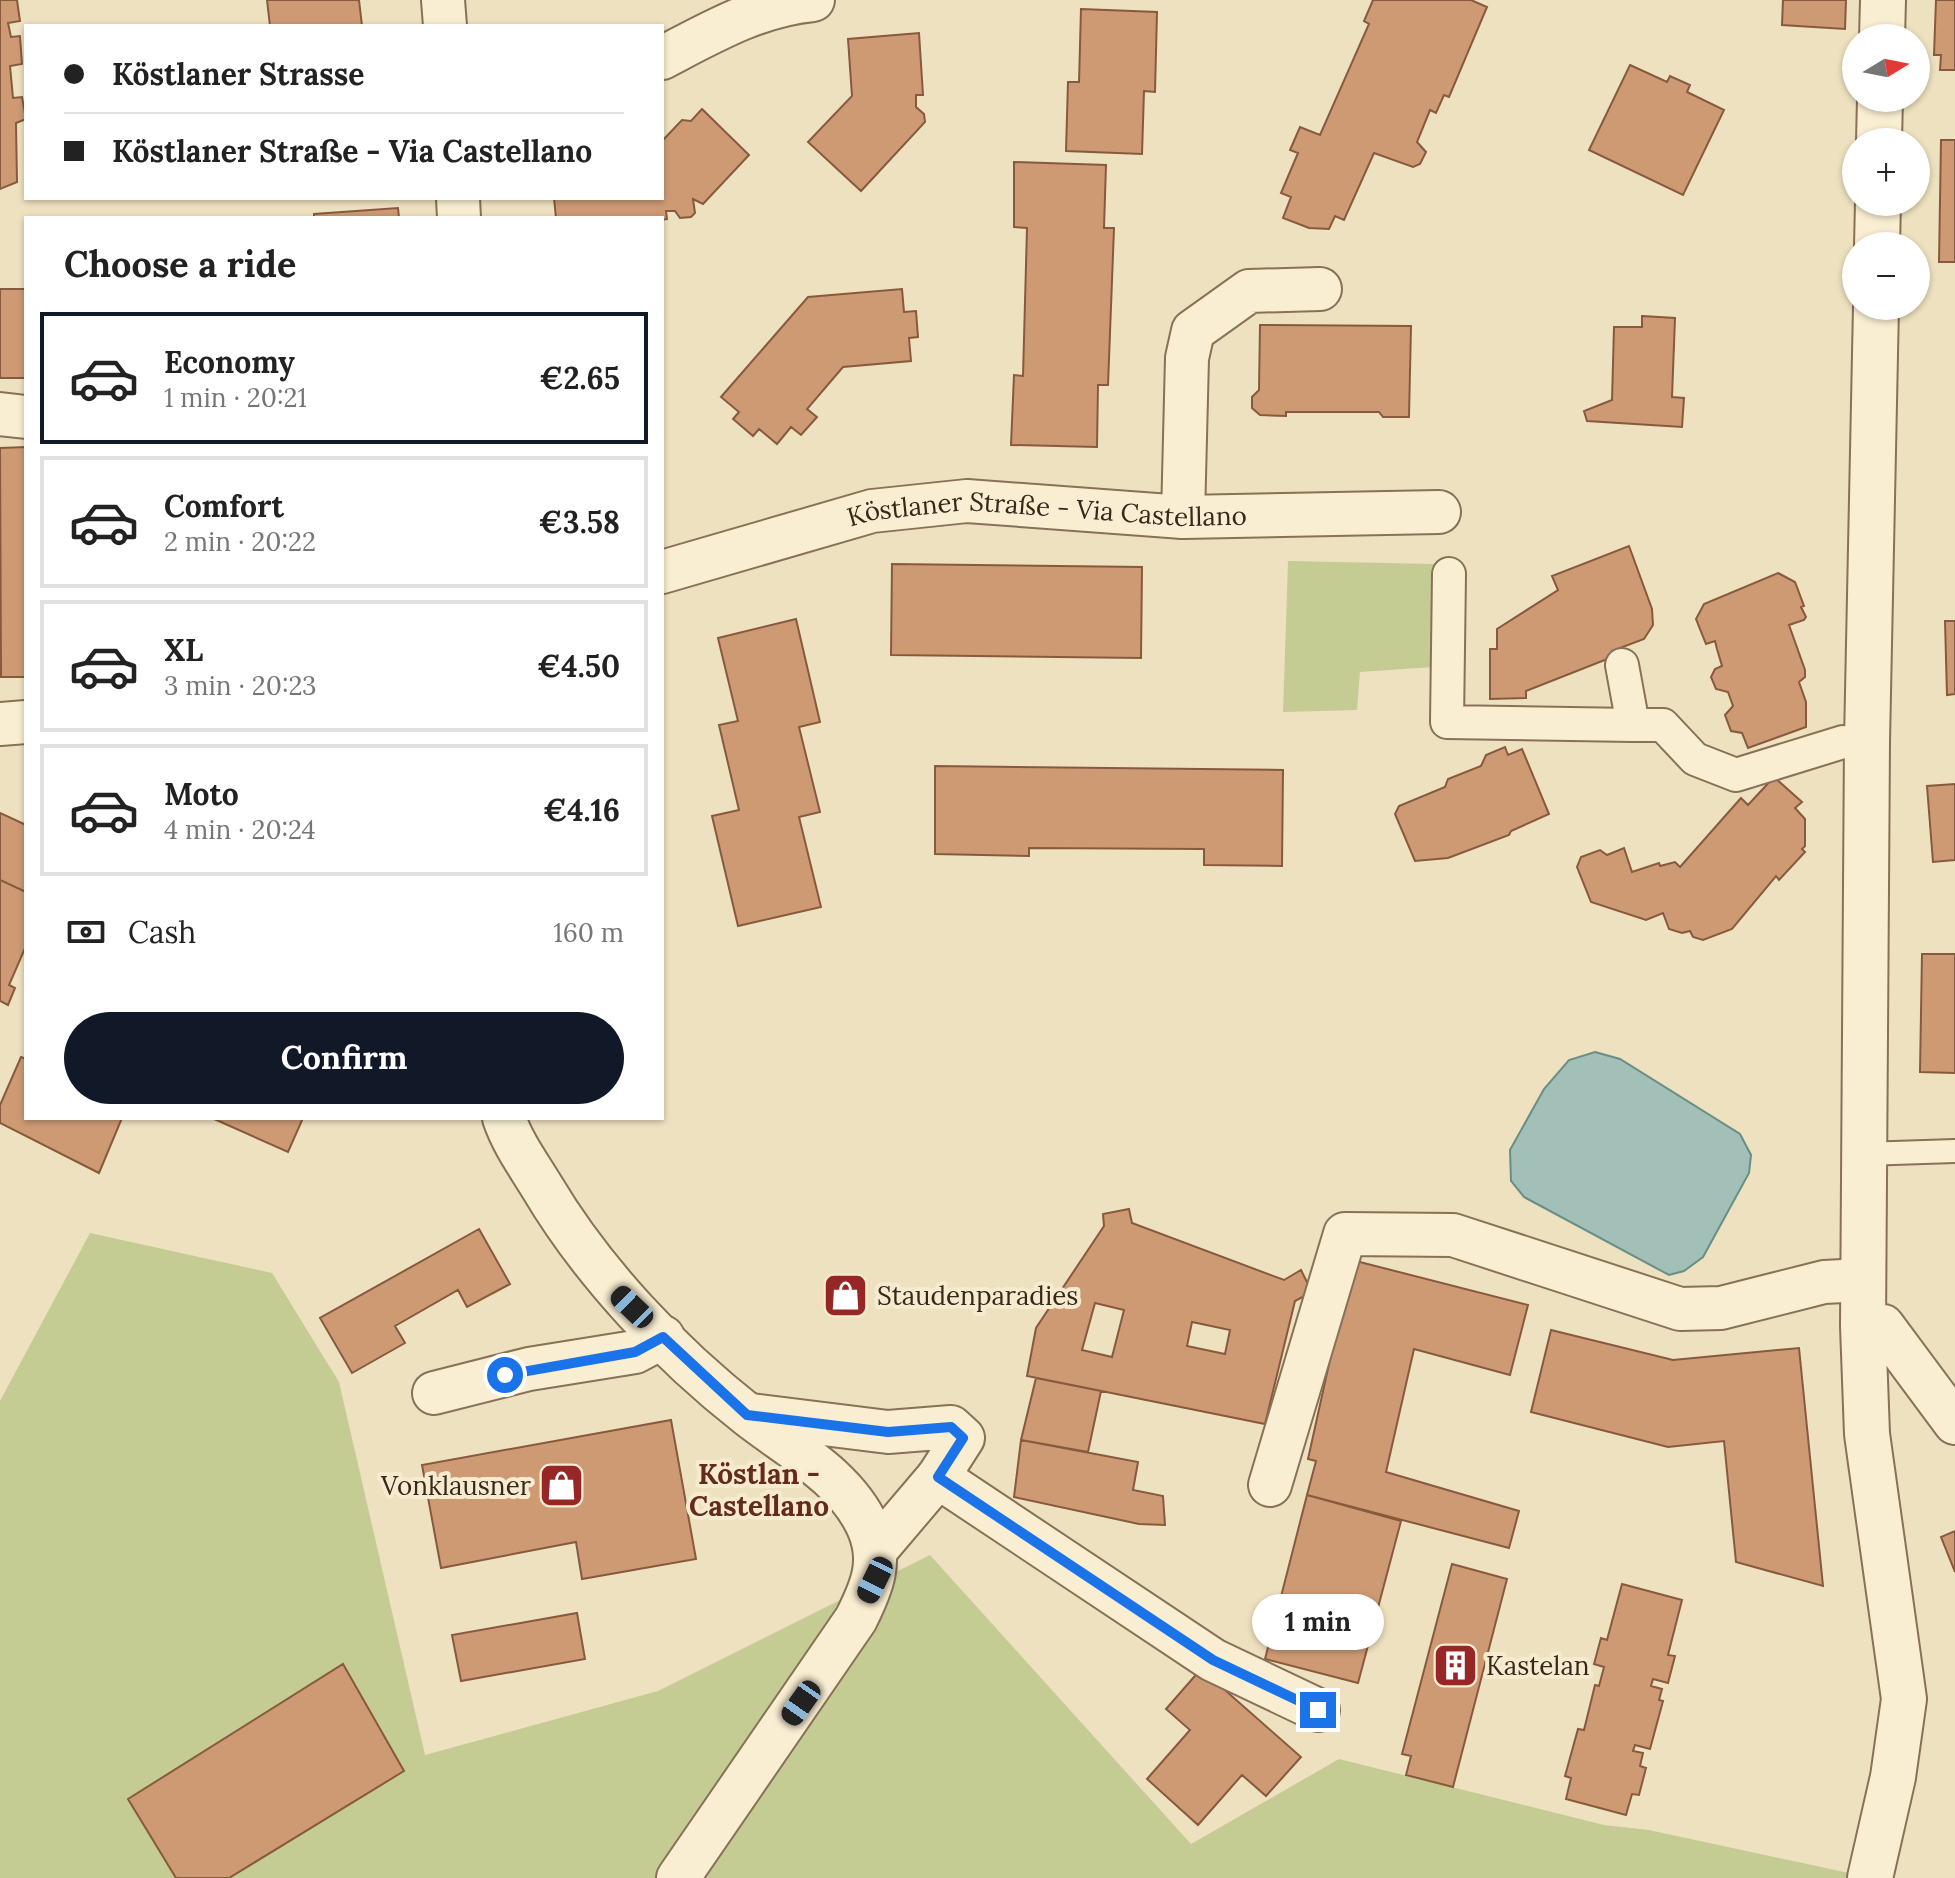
<!DOCTYPE html>
<html lang="en">
<head>
<meta charset="utf-8">
<style>
	body { margin:0; font-family:Lora,serif; background:#f6f6f6; color:#222; height:100vh; display:flex; flex-direction:column; font-size:30px; white-space:nowrap }
	* { box-sizing:border-box; margin:0 }
	p { font-size:26px; color:#767676 }
	.icon { flex:none; width:44px; height:44px; fill:none; stroke:currentColor; stroke-width:2; stroke-linecap:round; stroke-linejoin:round }
	.map { position:relative; flex:1; overflow:hidden }
	.side { position:absolute; left:24px; top:216px; width:640px; height:904px; display:flex; flex-direction:column; background:#fff; border-radius:0px; box-shadow:0 2px 6px #0004 }
	.side>* { flex:none }
	.top-card { position:absolute; left:24px; top:24px; width:640px; height:176px; border-radius:0px; box-shadow:0 2px 6px #0004; display:grid; align-content:center; height:176px; padding:0 40px; background:#fff }
	.needle { width:52px; rotate:80deg }
	.fabs { position:absolute; left:1842px; top:24px; display:grid; gap:16px }
	.fabs a { display:grid; place-items:center; width:88px; height:88px; border-radius:50%; background:#fff; box-shadow:0 2px 6px #0004; font-size:40px }
	.end { position:absolute; width:36px; height:36px; margin:-18px; border:10px solid #1a73e8; background:#fff; box-shadow:0 0 0 4px #fff }
	.from { border-radius:50% }
	.bubble { position:absolute; height:56px; border-radius:28px; background:#fff; box-shadow:0 2px 6px #0004; font-size:26px; font-weight:700; line-height:56px; text-align:center }
	.car { position:absolute; width:24px; height:48px; margin:-24px -12px; border-radius:10px; box-shadow:0 0 6px 2px #0007; background:linear-gradient(#222 24%,#8ab4d8 0 40%,#222 0 76%,#8ab4d8 0 86%,#222 0) }
	.top-card b { display:flex; align-items:center; gap:28px; height:76px; font-size:30px }
	.top-card b+b { border-top:2px solid #e0e0e0 }
	.top-card i { width:20px; height:20px; background:#222 }
	ul { padding:0; list-style:none }
	li { display:flex; align-items:center; gap:24px; height:132px; margin:0 16px 12px; padding:0 24px; border:4px solid #e0e0e0; border-radius:0px }
	li div { flex:1 }
	li b { display:block; font-size:30px }
	li em { font-style:normal; font-weight:700 }
	li.active { border-color:#111827 }
	li>.icon { width:72px; height:72px; stroke-width:1.5 }
	h2 { padding:0 40px; font-size:36px; line-height:96px }
	.pay { display:flex; align-items:center; gap:20px; height:88px; padding:0 40px; font-size:30px }
	.pay p { margin-inline-start:auto }
	.cta { display:flex; gap:16px; margin-top:auto; padding:16px 40px }
	.cta a { flex:1; height:92px; border-radius:48px; background:#111827; color:#fff; font-size:32px; font-weight:700; line-height:92px; text-align:center }
	.map>svg:first-child { display:block }
	.green { fill:#c5cc93 }
	.water { fill:#a2c0b7; stroke:#698e85; stroke-width:2 }
	.building { fill:#cd9a74; stroke:#875a3d; stroke-width:2; fill-rule:evenodd }
	.lines { fill:none; stroke-linecap:round; stroke-linejoin:round }
	.service-casing { stroke:#877157; stroke-width:26 }
	.pedestrian-casing { stroke:#877157; stroke-width:36 }
	.minor-casing { stroke:#877157; stroke-width:46 }
	.tertiary-casing { stroke:#877157; stroke-width:48 }
	.service { stroke:#f9eed2; stroke-width:22 }
	.pedestrian { stroke:#f9eed2; stroke-width:32 }
	.minor { stroke:#f9eed2; stroke-width:42 }
	.tertiary { stroke:#f9eed2; stroke-width:44 }
	.route { stroke:#1a73e8; stroke-width:10 }
	.labels { text-anchor:middle; stroke-width:8; stroke-linejoin:round; paint-order:stroke }
	.street-label { font-size:26px; fill:#36291c; stroke:#f6ebce }
	.poi-label { font-size:26px; fill:#36291c; stroke:#f6ebce; text-anchor:start }
	.neighbourhood-label { font-size:28px; font-weight:bold; fill:#642a1b; stroke:#f6ebce }
</style>
</head>
<body>
<div class="map">
<svg width="1955" height="1878" viewBox="0 0 1955 1878">
	<rect width="100%" height="100%" fill="#eee1bf"/>
	<path class="green" d="M1288 561 1434 564 1433 667 1360 672 1357 710 1283 712Z
		M90 1233 272 1273 339 1382 425 1755 658 1691 930 1555 1191 1844 1339 1759 1604 1825 1649 1830 1849 1873 1848 1878H229L403 1771 342 1664 128 1799 176 1878H0V1401Z"/>
	<path class="water" d="M1595 1052 1620 1059 1740 1134 1751 1155 1749 1173 1703 1257 1684 1271 1669 1275 1524 1197 1511 1181 1510 1150 1544 1089 1569 1060Z"/>
	<path class="building" d="M0 0H17L20 21 8 23 11 37 20 36 22 64 10 66 13 98 22 97 26 119 16 123 17 182 0 189Z
		M267 0H359L362 26H270Z
		M1373 0H1471L1487 7 1449 97 1444 95 1436 113 1430 110 1417 142 1426 152 1420 164 1413 167 1374 153 1344 220 1335 216 1329 229 1309 228 1283 218 1291 197 1281 193 1298 153 1290 150 1300 127 1320 135 1369 24 1364 21Z
		M1783 0H1846L1845 29 1782 25Z
		M1936 0H1955V70H1940L1941 55H1934Z
		M1081 9 1157 12 1155 92 1144 91 1142 154 1066 151 1068 82H1079Z
		M919 33 923 95H916V107L924 114 925 122 861 191 808 142 852 96 848 39Z
		M1630 65 1667 82 1670 76 1690 85 1687 92 1724 110 1683 195 1589 150Z
		M702 109 749 155 703 204 693 199 695 213 691 217 680 218 675 211H666L667 219 662 220 556 218 554 198H662L663 140 682 120 691 121Z
		M1941 140H1955V262H1939Z
		M1014 162 1106 165 1104 228H1114L1108 385H1098L1097 447 1011 445 1014 375 1023 376 1027 228 1014 227Z
		M398 208 399 218H314V214Z
		M0 289H26V378H0Z
		M902 289 904 312 916 311 918 337 909 338 911 361 843 367 807 409 817 417 801 435 791 427 777 444 759 429 753 436 733 419 739 412 721 397 808 297Z
		M1642 316 1675 318 1672 397 1684 398 1682 427 1587 421 1584 411 1612 400 1614 327H1642Z
		M1260 325 1411 326 1409 417H1383L1379 412H1286V416L1260 415 1252 408V397L1259 390Z
		M26 447V677H1L0 448Z
		M1629 546 1652 609 1653 625 1644 639 1612 651 1615 656 1526 691V698L1490 699V649H1497V629L1558 590 1552 576Z
		M892 564 1142 567 1141 658 891 655Z
		M1778 573 1795 582 1804 606 1801 607 1806 617 1804 620 1789 625 1805 670V677L1799 682 1806 702V727L1748 748 1742 733 1731 731 1725 715 1733 706 1728 692 1716 689 1711 677 1715 669 1722 666 1717 649 1715 641 1706 644 1696 619 1704 604Z
		M796 619 820 722 799 727 820 812 799 817 821 907 738 926 712 816 739 810 719 725 738 721 718 638Z
		M1945 621H1955V694L1947 695Z
		M1505 747 1508 755 1522 749 1549 814 1511 831 1509 835 1448 858 1415 861 1395 814 1399 806 1445 787 1448 779 1481 766 1486 755Z
		M935 766 1283 770 1282 866 1204 865V849L1029 848V856L935 854Z
		M1774 777 1802 802 1795 808 1805 819V846L1802 849 1805 852 1779 880 1776 876 1732 929 1703 940 1693 937 1690 931 1682 933 1669 929 1663 913 1646 920 1591 902 1577 867 1581 857 1600 850 1607 855 1624 848 1632 872 1659 863 1660 866 1675 862 1680 867 1741 798 1748 805Z
		M1955 784V860L1933 862 1927 786Z
		M0 813 26 825V892L0 880Z
		M0 880 26 892V946L9 985 15 988 8 1005 0 1001Z
		M1922 954H1955V1073L1920 1072Z
		M21 1057 26 1059V1118H122L99 1173 0 1123V1105Z
		M212 1118H303L288 1152Z
		M1129 1209 1132 1223 1284 1280 1301 1270 1312 1292 1295 1301 1265 1424 1027 1376 1036 1328 1104 1226 1103 1214ZM1095 1303 1124 1310 1112 1357 1082 1350ZM1192 1322 1230 1330 1225 1354 1187 1346Z
		M479 1229 510 1284 467 1307 458 1290 395 1326 405 1343 352 1373 320 1318Z
		M1352 1260 1528 1305 1510 1375 1414 1349 1386 1472 1519 1511 1509 1548 1307 1495 1316 1461 1308 1459Z
		M1551 1330 1673 1360 1799 1348 1823 1586 1736 1562 1724 1441 1668 1447 1531 1412Z
		M1036 1378 1101 1391 1088 1452 1021 1440Z
		M671 1420 696 1559 582 1579 576 1542 441 1568 422 1465Z
		M1021 1440 1138 1462 1133 1490 1163 1496 1165 1525 1139 1524 1014 1497Z
		M1307 1495 1401 1521 1358 1683 1265 1659Z
		M1955 1531V1572L1941 1537Z
		M1452 1564 1507 1579 1453 1787 1406 1775 1411 1756 1402 1754Z
		M1622 1584 1682 1600 1668 1655 1675 1656 1668 1683 1653 1679 1651 1686 1662 1689 1659 1700 1663 1701 1650 1749 1635 1745 1633 1751 1643 1753 1640 1766 1646 1768 1639 1795 1632 1794 1626 1815 1566 1799 1571 1778 1565 1776 1578 1729 1584 1730 1595 1685 1599 1686 1604 1667 1594 1664 1601 1638 1607 1640Z
		M577 1613 585 1659 461 1681 452 1635Z
		M343 1664 404 1771 229 1878H176L128 1799Z
		M1201 1669 1301 1757 1266 1796 1242 1775 1198 1825 1147 1779 1190 1730 1166 1709Z"/>
	<g class="lines">
		<defs>
			<path id="service" d="M1863 1154 1955 1151"/>
			<path id="pedestrian" d="M1449 574 1447 722 1633 725
				M1622 665 1633 725H1663L1695 759 1736 775 1843 742"/>
			<g id="minor">
				<path d="M443 0 445 26"/>
				<path d="M662 58C710 33 758 5 813 0"/>
				<path d="M458 198 459 218"/>
				<path d="M0 414 26 417"/>
				<path d="M1183 517 1187 358 1193 331 1249 291 1320 289"/>
				<path id="s1" d="M662 572 872 511 967 501 1183 517 1439 512"/>
				<path d="M0 724 26 722"/>
				<path d="M504 1118C513 1144 528 1164 542 1187 593 1273 670 1354 749 1416 791 1449 845 1476 868 1527 883 1561 872 1587 856 1619L678 1878"/>
				<path d="M1863 1326H1883L1955 1423"/>
				<path d="M434 1393 529 1369 635 1352 663 1337"/>
				<path d="M751 1415 888 1432 951 1427 963 1438 938 1477"/>
				<path d="M1270 1485 1345 1234 1453 1235 1680 1309 1721 1308 1824 1282 1863 1280"/>
				<path d="M876 1550 938 1477 1213 1660 1318 1710"/>
			</g>
			<path id="tertiary" d="M1882 38 1883 0
				M1879 142 1880 98
				M1877 246 1878 202
				M1870 1878 1893 1777 1904 1699 1867 1434 1863 1326 1867 741 1876 306"/>
		</defs>
		<use href="#service" class="service-casing"/>
		<use href="#pedestrian" class="pedestrian-casing"/>
		<use href="#minor" class="minor-casing"/>
		<use href="#tertiary" class="tertiary-casing"/>
		<use href="#service" class="service"/>
		<use href="#pedestrian" class="pedestrian"/>
		<use href="#minor" class="minor"/>
		<use href="#tertiary" class="tertiary"/>
	</g>
	<g class="lines">
		<path class="route" d="M505 1375 635 1352 663 1337 747 1415 888 1432 951 1427 963 1438 938 1477 1213 1660 1318 1710"/>
	</g>
	<defs>
		<symbol id="shop-square" viewBox="-11 -11 22 22"><rect x="-9" y="-9" width="18" height="18" rx="4" fill="#972626" stroke="#f6ebce"/><path d="M-5-2.5h2.3a2.7 3.5 0 0 1 5.4 0H5L5.5 6h-11ZM-1.5-2.5h3a1.5 2.3 0 0 0-3 0Z" fill="#fff"/></symbol>
		<symbol id="building-square" viewBox="-11 -11 22 22"><rect x="-9" y="-9" width="18" height="18" rx="4" fill="#972626" stroke="#f6ebce"/><path d="M-4-6H4V6H1V3H-1V6H-4ZM-2.5-4.3h1.7v1.8h-1.7ZM.8-4.3h1.7v1.8H.8ZM-2.5-1h1.7V.8h-1.7ZM.8-1h1.7V.8H.8Z" fill="#fff"/></symbol>
	</defs>
	<g fill-rule="evenodd">
		<use href="#shop-square" x="820" y="1270" width="51" height="51"/>
		<use href="#shop-square" x="536" y="1460" width="51" height="51"/>
		<use href="#building-square" x="1430" y="1640" width="51" height="51"/>
	</g>
	<g class="labels">
		<g class="street-label">
			<text dy="9" stroke="none"><textPath href="#s1" startOffset="394">Köstlaner Straße - Via Castellano</textPath></text>
		</g>
		<g class="poi-label">
			<text x="877" y="1305">Staudenparadies</text>
			<text x="531" y="1495" text-anchor="end">Vonklausner</text>
			<text x="1486" y="1675">Kastelan</text>
		</g>
		<g class="neighbourhood-label">
			<text x="759" y="1484">Köstlan -<tspan x="759" dy="32">Castellano</tspan></text>
		</g>
	</g>
</svg>
<div class="fabs">
<a><svg class="needle" viewBox="-14 -14 28 28"><path d="M0-13l5 13h-10z" fill="#e53935"/><path d="M0 13l5-13h-10z" fill="#767676"/></svg></a>
<a>+</a>
<a>−</a>
</div>
<i class="end from" style="left:505px;top:1375px"></i>
<i class="end" style="left:1318px;top:1710px"></i>
<div class="bubble" style="left:1252px;top:1594px;width:132px">1 min</div>
<i class="car" style="left:632px;top:1307px;rotate:314deg"></i>
<i class="car" style="left:875px;top:1580px;rotate:206deg"></i>
<i class="car" style="left:801px;top:1703px;rotate:215deg"></i>
<div class="top-card">
<b><i class="from"></i>Köstlaner Strasse</b>
<b><i></i>Köstlaner Straße - Via Castellano</b>
</div>
<section class="side">
<h2>Choose a ride</h2>
<ul>
<li class="active"><svg class="icon" aria-label="car" viewBox="0 0 24 24"><path d="M5 17H2v-5l4-1 3-4h7l3 4 3 1v5h-3M9 17h6M6 11h13"/><circle cx="7" cy="17" r="2"/><circle cx="17" cy="17" r="2"/></svg><div><b>Economy</b><p>1 min · 20:21</p></div><em>€2.65</em></li>
<li><svg class="icon" aria-label="car" viewBox="0 0 24 24"><path d="M5 17H2v-5l4-1 3-4h7l3 4 3 1v5h-3M9 17h6M6 11h13"/><circle cx="7" cy="17" r="2"/><circle cx="17" cy="17" r="2"/></svg><div><b>Comfort</b><p>2 min · 20:22</p></div><em>€3.58</em></li>
<li><svg class="icon" aria-label="car" viewBox="0 0 24 24"><path d="M5 17H2v-5l4-1 3-4h7l3 4 3 1v5h-3M9 17h6M6 11h13"/><circle cx="7" cy="17" r="2"/><circle cx="17" cy="17" r="2"/></svg><div><b>XL</b><p>3 min · 20:23</p></div><em>€4.50</em></li>
<li><svg class="icon" aria-label="car" viewBox="0 0 24 24"><path d="M5 17H2v-5l4-1 3-4h7l3 4 3 1v5h-3M9 17h6M6 11h13"/><circle cx="7" cy="17" r="2"/><circle cx="17" cy="17" r="2"/></svg><div><b>Moto</b><p>4 min · 20:24</p></div><em>€4.16</em></li>
</ul>
<div class="pay"><svg class="icon" aria-label="cash" viewBox="0 0 24 24"><path d="M3 7h18v10H3z"/><circle cx="12" cy="12" r="2"/></svg>Cash<p>160 m</p></div>
<div class="cta"><a>Confirm</a></div>
</section>
</div>
</body>
</html>
